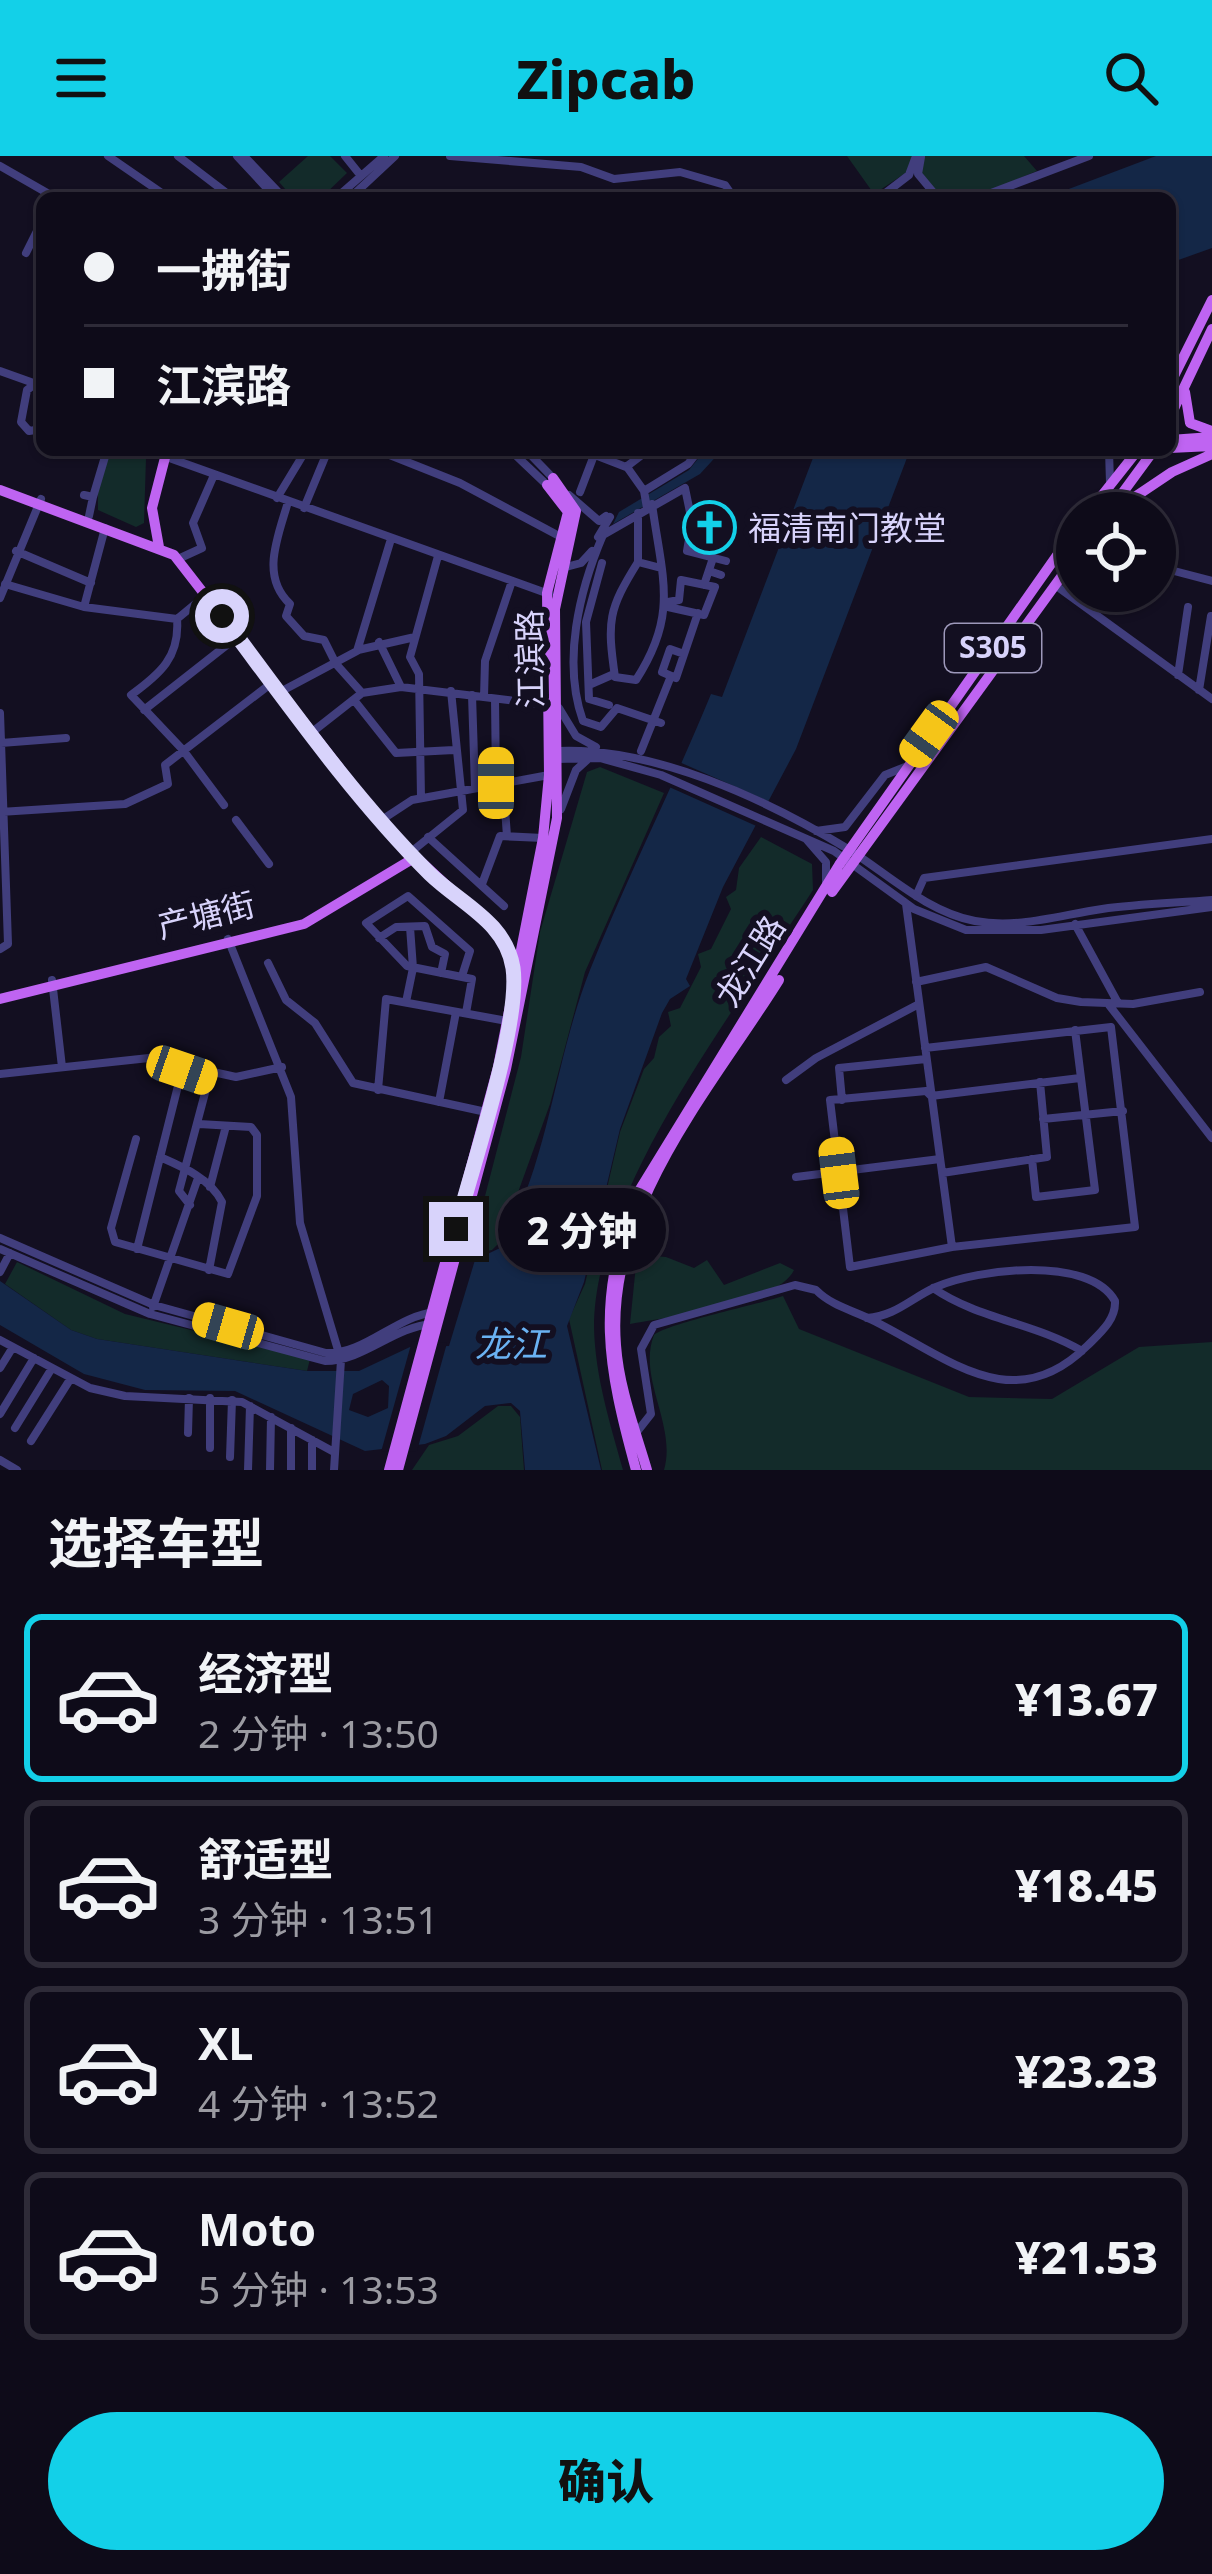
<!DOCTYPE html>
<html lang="zh">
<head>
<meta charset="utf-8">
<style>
	body { margin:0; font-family:"Noto Sans","Noto Sans SC",sans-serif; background:#1c1926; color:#f1f3f6; height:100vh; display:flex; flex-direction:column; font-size:45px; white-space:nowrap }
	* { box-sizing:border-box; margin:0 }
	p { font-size:39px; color:#9b9ba2 }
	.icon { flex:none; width:66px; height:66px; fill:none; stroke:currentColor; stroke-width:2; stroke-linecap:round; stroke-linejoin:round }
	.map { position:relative; height:1314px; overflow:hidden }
	.drawer { display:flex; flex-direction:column; background:#0e0b19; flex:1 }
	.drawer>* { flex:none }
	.guide { position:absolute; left:36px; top:36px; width:1140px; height:264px; border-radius:18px; box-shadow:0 3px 9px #0004,0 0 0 3px #2e2b38; display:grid; align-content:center; height:264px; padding:0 48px; background:#0e0b19 }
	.buttons { position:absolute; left:1056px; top:336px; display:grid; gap:24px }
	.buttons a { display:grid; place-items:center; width:120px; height:120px; border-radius:50%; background:#0e0b19; box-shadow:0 3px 9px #0004,0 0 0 3px #2e2b38; font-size:60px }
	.end { position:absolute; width:54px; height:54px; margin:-27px; border:15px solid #d8d3fb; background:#111; box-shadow:0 0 0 6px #111 }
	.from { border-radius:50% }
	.bubble { position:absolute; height:84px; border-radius:42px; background:#0e0b19; box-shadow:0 3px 9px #0004,0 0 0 3px #2e2b38; font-size:39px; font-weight:800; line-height:84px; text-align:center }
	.car { position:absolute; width:36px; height:72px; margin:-36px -18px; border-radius:15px; box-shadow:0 0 9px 3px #0007; background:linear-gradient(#f5c518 24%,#345 0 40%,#f5c518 0 76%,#345 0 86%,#f5c518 0) }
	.guide b { display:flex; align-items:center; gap:42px; height:114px; font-size:45px }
	.guide b+b { border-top:3px solid #2e2b38 }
	.guide i { width:30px; height:30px; background:#f1f3f6 }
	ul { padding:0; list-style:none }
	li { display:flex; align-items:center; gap:36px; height:168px; margin:0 24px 18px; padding:0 24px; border:6px solid #2e2b38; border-radius:18px }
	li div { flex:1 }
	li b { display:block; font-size:45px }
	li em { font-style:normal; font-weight:800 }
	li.current { border-color:#13d0e8 }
	li>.icon { width:108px; height:108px; stroke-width:1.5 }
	h2 { padding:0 48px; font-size:54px; line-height:144px }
	.cta { display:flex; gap:24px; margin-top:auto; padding:24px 48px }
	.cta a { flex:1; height:138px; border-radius:72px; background:#13d0e8; color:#111; font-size:48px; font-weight:800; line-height:138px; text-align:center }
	header { display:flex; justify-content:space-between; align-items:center; height:156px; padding:0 48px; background:#13d0e8; color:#111; font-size:54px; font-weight:800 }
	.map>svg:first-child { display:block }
	.green { fill:#132b2a }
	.water { fill:#142747; fill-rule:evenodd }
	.pier { fill:#130f21 }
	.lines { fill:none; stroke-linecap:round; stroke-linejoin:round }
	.minor { stroke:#413e7d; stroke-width:8 }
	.major { stroke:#bf64f2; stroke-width:10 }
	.route { stroke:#d8d3fb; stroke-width:15 }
	.labels { text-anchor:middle; stroke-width:12; stroke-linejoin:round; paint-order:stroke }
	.shield { fill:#130f21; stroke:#9d98ba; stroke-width:3 }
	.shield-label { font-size:30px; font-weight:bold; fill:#d8d3fb }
	.poi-label { font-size:33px; fill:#d8d3fb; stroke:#130f21; text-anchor:start }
	.street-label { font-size:33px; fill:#d8d3fb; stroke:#130f21 }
	.water-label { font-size:36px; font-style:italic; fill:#6ab2f3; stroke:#130f21 }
</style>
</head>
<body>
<header><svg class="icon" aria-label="menu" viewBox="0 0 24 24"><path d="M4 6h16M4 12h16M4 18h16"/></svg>Zipcab<svg class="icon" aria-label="search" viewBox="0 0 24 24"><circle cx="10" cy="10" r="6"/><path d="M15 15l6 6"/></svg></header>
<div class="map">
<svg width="1212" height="1314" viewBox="0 0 1212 1314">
	<rect width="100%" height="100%" fill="#130f21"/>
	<path class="green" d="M308 0H330L347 17 321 42H293L279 26Z
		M847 0H914L907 16 874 38Z
		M925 0H1024L1037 15C992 32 947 67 919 13Z
		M111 294H131L146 302 144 367 136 371 98 354V327Z
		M600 611 664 637 585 816 550 948 500 1086 492 1094 470 1098 521 901 540 776 587 616Z
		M761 681 812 708 813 734C739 850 594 1033 594 1171 595 1220 610 1267 623 1314H602L569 1163 585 1128 620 976 644 913 654 902 659 881 671 870 668 856 680 852 701 811 698 798 711 793 731 753 726 741 736 734 739 712Z
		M637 1099 666 1101 694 1112 707 1104 724 1129 780 1107 794 1114C779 1148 666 1161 630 1168Z
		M17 1106 125 1158 310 1203 307 1215 97 1183 71 1174 5 1128Z
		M783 1140 799 1173 969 1241 1052 1243 1139 1191 1212 1186V1314H664C677 1269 637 1222 654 1179 665 1168 759 1148 783 1140Z
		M498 1250H511L520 1261 524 1314H412L429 1289 458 1280Z"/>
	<path class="water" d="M1156 0H1212V92L1170 107V42H1045Z
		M705 294H722L700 318 613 368 619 356 689 314Z
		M816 294H910L796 593 723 731 686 823 690 830 670 843 662 857 620 973 584 1126 567 1170 601 1314H525L520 1255 511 1247 485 1250 446 1280 425 1288 365 1295 235 1235 145 1234 84 1218 0 1169V1125L71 1174 97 1183 307 1215H359L410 1191 449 1190 475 1104 500 1092C549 1007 554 905 590 814 627 721 673 631 711 538L722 541ZM382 1224 389 1230 388 1252 368 1261 349 1254 353 1238Z"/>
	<path class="pier" d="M677 605 777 649 763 673 667 630Z
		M412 1185 447 1187 417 1295 381 1296Z"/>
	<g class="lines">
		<path class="minor" d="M108 0 169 42
			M178 0 233 42
			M237 0 276 42
			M244 0 284 42
			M345 0 361 20
			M450 0 581 11 614 23 680 16 725 29 734 42
			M921 1 918 18 938 42
			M0 10 56 42
			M336 42 384 0
			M350 42 395 0
			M879 42 909 19 916 0
			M978 42 1089 0
			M26 97 42 65
			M0 215 42 230
			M35 228 27 234 21 266 29 275 42 273
			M147 294 549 438
			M377 294 460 327 561 381
			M510 294 547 329
			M526 294 553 322
			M1109 294 1110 327
			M595 299 626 311 647 295
			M627 311 644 335 647 352
			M644 335 688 308 699 294
			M580 336 596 294
			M84 339 93 341 107 294
			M569 339 599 365 606 360
			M277 342 306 294
			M288 346C278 381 260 420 290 448L286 460 304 480 324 484 336 508 362 537
			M652 348C662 422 679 458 636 524L615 521C607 465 608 454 638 406L661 412
			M304 352 328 294
			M638 357V406
			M89 360 93 341
			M598 381 610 361
			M16 395 91 427
			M178 403 202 392 193 367 214 319
			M602 407 586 466 589 543 609 549
			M1155 410 1212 425
			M566 411 581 407 592 395
			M709 415 721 419
			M5 428 84 451 177 463 206 439
			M704 429 713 402
			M1055 429 1212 543
			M0 442 41 343
			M84 451 105 372
			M668 451 704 459 715 431 681 424 679 444 668 446
			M177 463C180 501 160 518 131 539L183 594 224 649
			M379 486 401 531
			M358 494 415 481
			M684 498 670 493 662 516 676 522 698 457
			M1178 519 1188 451
			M589 529 614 518
			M1199 534 1211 460
			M280 536 357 495 391 383
			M472 539 475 631
			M484 541 485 505 512 425
			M495 543 496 627
			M354 544 396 597 454 594
			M559 552 576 580 596 591
			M144 554 237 481
			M0 557 8 788 0 793
			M661 567 617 552 601 571 583 565C562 506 579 435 603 379L685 332 692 366 687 395 726 405
			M311 577 362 537 401 531 549 549
			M1 587 66 582
			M556 595C652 590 766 643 848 693 888 718 927 756 975 765 1018 773 1060 759 1102 753 1138 748 1176 747 1212 744
			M641 595 671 520
			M556 603 600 602 661 619 834 695 914 753 966 774H1041L1212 751
			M503 626 507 680
			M421 642 419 518 410 501 438 400
			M561 653 576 614 587 604
			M0 656 125 648 168 628 165 609 273 526
			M236 664 269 708
			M380 665 412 644 549 619
			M816 675 845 671 885 619 905 611
			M428 681 504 750
			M806 683 826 706V727
			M411 696 463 654 451 535
			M482 728 500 680 543 682
			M916 740 924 722 1212 683
			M906 748 952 1091
			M1075 768 1118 847
			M379 782 396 771 425 770 432 791 445 798 441 817
			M228 783 291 941 300 1067 341 1204 334 1314
			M268 807 286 844 315 867 353 927 486 956
			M462 820 470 795 408 740 366 767 407 810 472 823 466 857
			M52 824 62 911
			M916 826 986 811 1057 842 1081 846 1133 848 1200 836
			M406 846 413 812 410 771
			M1109 849 1212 982
			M925 892 1111 871 1135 1071 952 1091 850 1111 830 944 926 935 931 940 1080 922
			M0 918 149 902 236 921 282 911
			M786 924 816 902 919 848
			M378 934 386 843 507 865
			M842 944 839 912 926 903
			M439 946 456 856
			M1043 963 1123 955
			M136 983 111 1072 115 1086 228 1118 257 1040V979L251 971 199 968
			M160 1001C183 1011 211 1023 222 1046L209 1114
			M1032 1003 1036 1041 1095 1034 1075 874
			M942 1017 1047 1001 1040 926
			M796 1021 940 1003
			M210 1031 226 970
			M190 1049 179 1035 209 922
			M0 1082 154 1149 326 1197C364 1199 396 1160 435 1156
			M0 1093 150 1158 325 1205C364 1205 393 1171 432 1168
			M137 1093 182 914 209 924
			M0 1116 10 1097
			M933 1132C978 1163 1035 1167 1082 1195
			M153 1151 198 1022
			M0 1184 90 1232 125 1240 242 1246 334 1296
			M0 1212 13 1191
			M0 1258 34 1202
			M15 1272 52 1212
			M188 1277 189 1242
			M636 1277 651 1258 641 1193 654 1169 795 1129 816 1134C832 1150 852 1154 872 1164 946 1200 1012 1264 1087 1190 1100 1177 1116 1164 1115 1145 1089 1099 977 1113 936 1131 911 1142 896 1160 867 1162
			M31 1285 71 1222
			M210 1292V1242
			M230 1301 232 1244
			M0 1304 17 1314
			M248 1314 250 1250
			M270 1314 271 1261
			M291 1314V1272
			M312 1314V1284"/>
		<path class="major" d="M1170 228 1212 144
			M1185 236 1190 267 1212 275
			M1170 261 1212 173
			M1170 284 1212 281
			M1170 292 1212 290
			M0 334 174 399 389 676 501 780 513 813
			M1110 354 1154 294
			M1088 357 1138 294
			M1111 357 1172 316 1212 298
			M159 391 152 352 167 294
			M832 736 1077 399
			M0 843 304 768 414 702
			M389 1314 498 911 543 682 549 619 547 437 568 356 547 329
			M398 1314 506 913 557 662 555 453 576 355 553 322
			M636 1314C607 1209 595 1143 637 1038L839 709 1077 371
			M647 1314C635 1273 619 1232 616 1189 605 1051 711 933 779 824"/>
	</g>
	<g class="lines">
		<path class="route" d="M222 460C288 548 352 640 430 718 461 748 506 766 513 812 521 867 471 1014 456 1073"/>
	</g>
	<defs>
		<symbol id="church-ring" viewBox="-11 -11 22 22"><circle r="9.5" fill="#130f21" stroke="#13d0e8" stroke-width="1.5"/><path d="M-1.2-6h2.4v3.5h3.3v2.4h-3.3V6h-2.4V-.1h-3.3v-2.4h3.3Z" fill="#13d0e8"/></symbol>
	</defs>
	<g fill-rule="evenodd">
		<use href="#church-ring" x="680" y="342" width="59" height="59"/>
	</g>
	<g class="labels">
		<rect class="shield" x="945" y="468" width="96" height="48" rx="9"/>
		<g class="shield-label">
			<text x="993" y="502">S305</text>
		</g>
		<g class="poi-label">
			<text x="748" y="384">福清南门教堂</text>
		</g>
		<g class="street-label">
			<text transform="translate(530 503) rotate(-91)" y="12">江滨路</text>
			<text transform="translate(206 759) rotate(-14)" y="12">产塘街</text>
			<text transform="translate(750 805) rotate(-58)" y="12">龙江路</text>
		</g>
		<g class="water-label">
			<text x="511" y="1201">龙江</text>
		</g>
	</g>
</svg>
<div class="buttons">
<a><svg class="icon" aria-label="locate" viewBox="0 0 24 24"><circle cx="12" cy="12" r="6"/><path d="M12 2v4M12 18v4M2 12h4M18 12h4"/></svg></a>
</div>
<i class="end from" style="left:222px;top:460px"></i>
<i class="end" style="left:456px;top:1073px"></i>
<div class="bubble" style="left:498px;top:1032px;width:168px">2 分钟</div>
<i class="car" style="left:929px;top:578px;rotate:216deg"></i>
<i class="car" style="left:496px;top:627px;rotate:0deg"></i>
<i class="car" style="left:182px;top:914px;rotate:109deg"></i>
<i class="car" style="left:839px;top:1017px;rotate:353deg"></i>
<i class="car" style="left:228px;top:1170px;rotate:286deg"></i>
<div class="guide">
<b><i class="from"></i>一拂街</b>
<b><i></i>江滨路</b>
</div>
</div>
<section class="drawer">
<h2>选择车型</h2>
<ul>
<li class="current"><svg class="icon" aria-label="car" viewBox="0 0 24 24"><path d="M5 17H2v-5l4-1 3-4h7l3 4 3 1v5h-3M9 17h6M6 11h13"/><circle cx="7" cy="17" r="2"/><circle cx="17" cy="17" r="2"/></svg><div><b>经济型</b><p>2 分钟 · 13:50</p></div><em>¥13.67</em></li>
<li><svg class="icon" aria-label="car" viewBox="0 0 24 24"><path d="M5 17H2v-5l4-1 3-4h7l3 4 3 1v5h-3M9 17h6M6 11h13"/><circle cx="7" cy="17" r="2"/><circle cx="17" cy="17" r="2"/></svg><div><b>舒适型</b><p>3 分钟 · 13:51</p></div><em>¥18.45</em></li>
<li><svg class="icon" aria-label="car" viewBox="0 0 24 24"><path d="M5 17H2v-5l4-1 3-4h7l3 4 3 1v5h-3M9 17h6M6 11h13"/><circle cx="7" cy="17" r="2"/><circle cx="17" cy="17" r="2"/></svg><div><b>XL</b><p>4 分钟 · 13:52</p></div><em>¥23.23</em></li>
<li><svg class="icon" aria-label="car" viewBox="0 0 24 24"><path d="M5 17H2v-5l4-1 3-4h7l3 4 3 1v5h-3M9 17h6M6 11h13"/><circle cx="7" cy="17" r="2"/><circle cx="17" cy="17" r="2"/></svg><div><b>Moto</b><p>5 分钟 · 13:53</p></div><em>¥21.53</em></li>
</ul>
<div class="cta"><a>确认</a></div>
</section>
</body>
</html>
